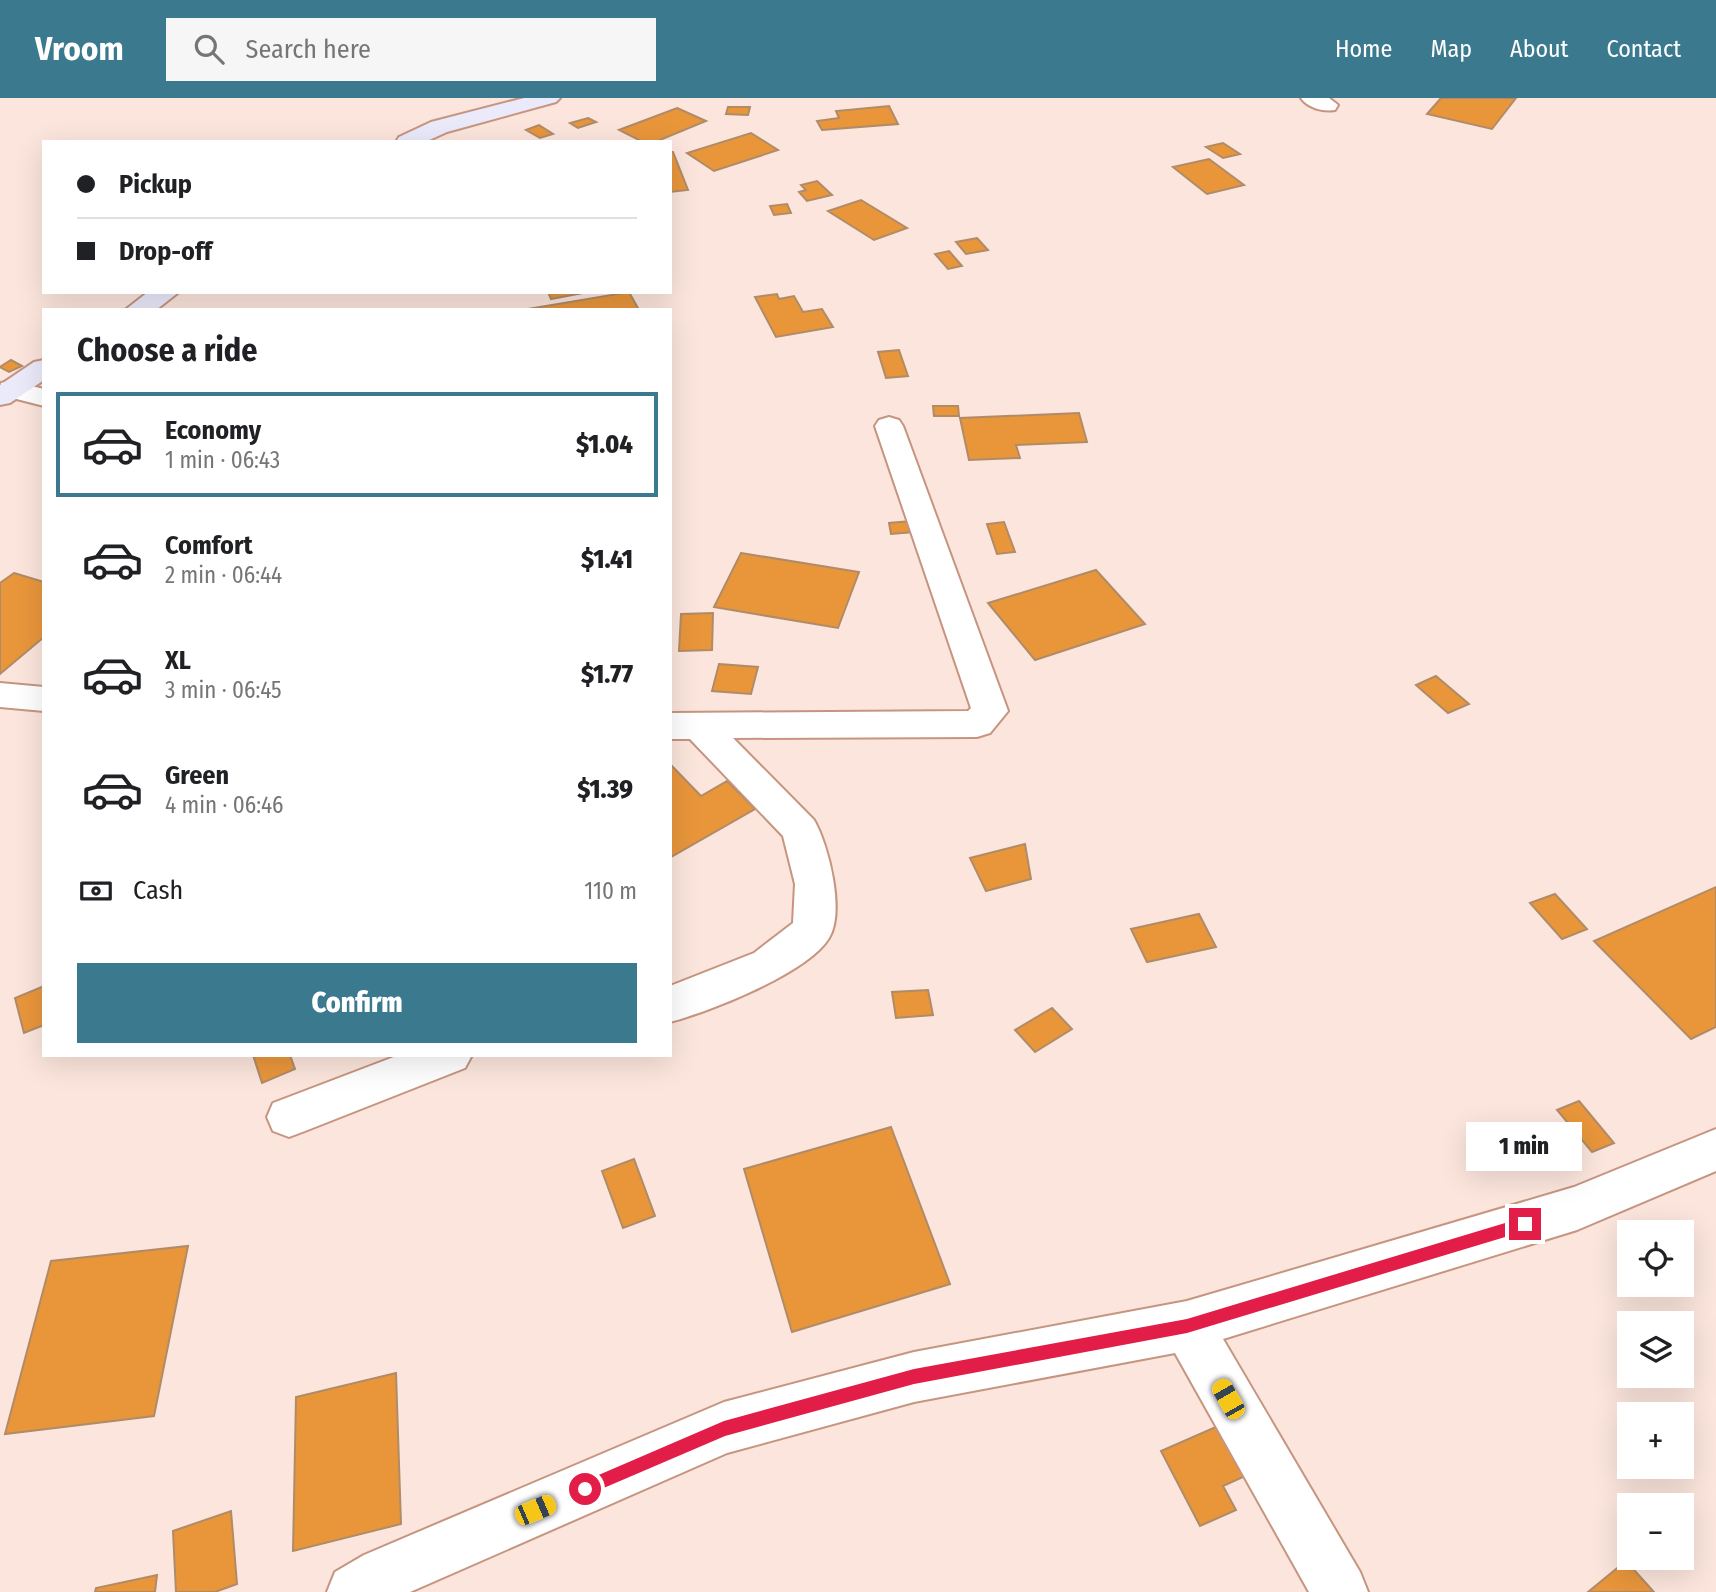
<!DOCTYPE html>
<html lang="en">
<head>
<meta charset="utf-8">
<style>
	body { margin:0; font-family:"Fira Sans Condensed",sans-serif; background:#f6f6f6; color:#202124; height:100vh; display:flex; flex-direction:column; font-size:26px; white-space:nowrap }
	* { box-sizing:border-box; margin:0 }
	p { font-size:23px; color:#757577 }
	.icon { flex:none; width:38px; height:38px; fill:none; stroke:currentColor; stroke-width:2; stroke-linecap:round; stroke-linejoin:round }
	.map { position:relative; flex:1; overflow:hidden }
	.side { position:absolute; left:42px; top:210px; width:630px; height:749px; display:flex; flex-direction:column; background:#fff; border-radius:0px; box-shadow:0 7px 28px #0002 }
	.side>* { flex:none }
	.banner { position:absolute; left:42px; top:42px; width:630px; height:154px; border-radius:0px; box-shadow:0 7px 28px #0002; display:grid; align-content:center; height:154px; padding:0 35px; background:#fff }
	.tools { position:absolute; left:1617px; top:1122px; display:grid; gap:14px }
	.tools a { display:grid; place-items:center; width:77px; height:77px; border-radius:0px; background:#fff; box-shadow:0 7px 28px #0002; font-size:35px }
	.end { position:absolute; width:32px; height:32px; margin:-16px; border:9px solid #e11d48; background:#fff; box-shadow:0 0 0 4px #fff }
	.from { border-radius:50% }
	.bubble { position:absolute; height:49px; border-radius:0px; background:#fff; box-shadow:0 7px 28px #0002; font-size:23px; font-weight:800; line-height:49px; text-align:center }
	.car { position:absolute; width:21px; height:42px; margin:-21px -10px; border-radius:9px; box-shadow:0 0 5px 2px #0007; background:linear-gradient(#f5c518 24%,#345 0 40%,#f5c518 0 76%,#345 0 86%,#f5c518 0) }
	.banner b { display:flex; align-items:center; gap:24px; height:66px; font-size:26px }
	.banner b+b { border-top:2px solid #e0e0e0 }
	.banner i { width:18px; height:18px; background:#202124 }
	ul { padding:0; list-style:none }
	li { display:flex; align-items:center; gap:21px; height:105px; margin:0 14px 10px; padding:0 21px; border:4px solid transparent; border-radius:0px }
	li div { flex:1 }
	li b { display:block; font-size:26px }
	li em { font-style:normal; font-weight:800 }
	li.active { border-color:#3b798f }
	li>.icon { width:63px; height:63px; stroke-width:1.5 }
	h2 { padding:0 35px; font-size:32px; line-height:84px }
	.pay { display:flex; align-items:center; gap:18px; height:77px; padding:0 35px; font-size:26px }
	.pay p { margin-inline-start:auto }
	.cta { display:flex; gap:14px; margin-top:auto; padding:14px 35px }
	.cta a { flex:1; height:80px; border-radius:0px; background:#3b798f; color:#fff; font-size:28px; font-weight:800; line-height:80px; text-align:center }
	header { display:flex; align-items:center; gap:42px; box-sizing:border-box; height:98px; padding:0 35px; background:#3b798f; color:#fff }
	header strong { font-size:33px }
	nav { display:flex; gap:38px; margin-inline-start:auto; font-size:24px }
	.search { width:490px; height:63px; background:#f6f6f6; display:flex; align-items:center; gap:18px; box-sizing:border-box; padding:0 24px; border-radius:0px; color:#757577; font-size:26px }
	.map>svg:first-child { display:block }
	.building { fill:#e9963b; stroke:#b08b68; stroke-width:2 }
	.lines { fill:none; stroke-linecap:round; stroke-linejoin:round }
	.street-casing { stroke:#c69580; stroke-width:4 }
	.secondary-casing { stroke:#c69580; stroke-width:4 }
	.street { fill:#fff; fill-rule:evenodd }
	.secondary { fill:#eaeafb; fill-rule:evenodd }
	.route { fill:#e11d48 }
</style>
</head>
<body>
<header>
<strong>Vroom</strong>
<div class="search"><svg class="icon" aria-label="search" viewBox="0 0 24 24"><circle cx="10" cy="10" r="6"/><path d="M15 15l6 6"/></svg>Search here</div>
<nav><a>Home</a><a>Map</a><a>About</a><a>Contact</a></nav>
</header>
<div class="map">
<svg width="1716" height="1494" viewBox="0 0 1716 1494">
	<rect width="100%" height="100%" fill="#fbe5dc"/>
	<path class="building" d="M1441 0H1516L1492 31 1427 16Z
		M889 8 898 26 822 32 817 23 839 20 836 13Z
		M728 9H750L748 17 726 16Z
		M677 10 706 23 655 44H643L619 32Z
		M588 20 596 24 578 30 570 25Z
		M539 27 553 36 540 40 526 32Z
		M751 35 778 52 714 73 687 55Z
		M1223 45 1240 56 1223 60 1206 49Z
		M670 54H673L688 92 670 94Z
		M1209 61 1244 87 1207 96 1173 69Z
		M817 83 832 97 807 103 799 94 806 92 801 87Z
		M861 102 907 130 874 142 828 113Z
		M787 106 791 115 774 117 770 108Z
		M977 140 988 152 966 156 956 144Z
		M949 153 962 168 948 171 935 156Z
		M548 194H588L551 201Z
		M629 194 639 212 528 211Z
		M777 196 779 201 794 198 803 214 822 211 833 229 776 239 755 199Z
		M899 252 908 278 886 280 878 254Z
		M11 262 22 268 9 274 0 269Z
		M933 308H958L959 318H934Z
		M1079 315 1087 344 1016 347 1020 360 969 362 960 320Z
		M911 423 914 434 891 436 889 425Z
		M1004 424 1015 454 997 456 987 426Z
		M741 455 859 474 838 530 714 509Z
		M1096 472 1145 526 1035 562 988 505Z
		M14 475 44 484V539L0 576V485Z
		M713 515 712 552 679 553 681 516Z
		M719 566 758 569 751 596 712 593Z
		M1436 578 1469 606 1448 615 1416 587Z
		M670 666 701 698 727 683 755 711 671 759Z
		M1025 746 1031 781 986 793 970 760Z
		M1716 789V929L1691 941 1594 843Z
		M1555 796 1587 831 1562 841 1530 805Z
		M1199 816 1216 849 1147 864 1131 831Z
		M44 888V927L24 935 15 900Z
		M928 892 933 917 896 920 892 894Z
		M1052 910 1072 931 1035 954 1015 932Z
		M253 957H290L295 971 262 985Z
		M1579 1003 1614 1045 1592 1054 1557 1012Z
		M891 1029 950 1186 792 1234 744 1071Z
		M634 1061 655 1118 623 1130 602 1073Z
		M188 1148 154 1318 5 1336 51 1163Z
		M396 1275 401 1426 293 1453 296 1299Z
		M1218 1328 1245 1378 1223 1388 1236 1412 1200 1428 1161 1353Z
		M231 1413 237 1486 215 1494H176L173 1433Z
		M1626 1463 1654 1494H1588Z
		M157 1477 155 1494H95L96 1490Z"/>
	<g class="lines">
		<defs>
			<path id="street" d="M1301 0H1329L1338 7 1335 12C1323 14 1308 10 1301 0Z
				M11 283 44 291V308L1 297V285Z
				M889 319 899 322 903 328 1008 613 990 635 977 639 733 640 814 722C829 748 845 814 829 840 808 875 709 914 670 924V888L754 855 793 825 795 786 783 738 690 641H670V615L968 613 971 610 875 328 879 322Z
				M0 585 44 589V613L0 609Z
				M399 957H472L465 970 305 1033 289 1039 273 1033 267 1019 273 1005Z
				M1716 1031V1073L1577 1132 1223 1241 1360 1474 1368 1494H1309L1175 1255 914 1304 727 1355 410 1494H327L335 1474 364 1457 724 1304 914 1254 1187 1203 1574 1089Z"/>
			<path id="secondary" d="M524 0H560L556 4 447 34 425 44H396L399 39 431 24Z
				M148 194H179L156 212H125Z
				M44 262V282L10 305 0 307V287L34 264Z"/>
		</defs>
		<use href="#street" class="street-casing"/>
		<use href="#secondary" class="secondary-casing"/>
		<use href="#street" class="street"/>
		<use href="#secondary" class="secondary"/>
	</g>
	<path class="route" d="M1525 1119 1532 1126 1525 1133 1187 1235 914 1286 725 1338 585 1398 580 1396 577 1391 580 1385 724 1323 914 1271 1187 1221Z"/>
</svg>
<div class="tools">
<a><svg class="icon" aria-label="locate" viewBox="0 0 24 24"><circle cx="12" cy="12" r="6"/><path d="M12 2v4M12 18v4M2 12h4M18 12h4"/></svg></a>
<a><svg class="icon" aria-label="layers" viewBox="0 0 24 24"><path d="M12 4l9 5-9 5-9-5zM3 14l9 5 9-5"/></svg></a>
<a>+</a>
<a>−</a>
</div>
<i class="end from" style="left:585px;top:1391px"></i>
<i class="end" style="left:1525px;top:1126px"></i>
<div class="bubble" style="left:1466px;top:1024px;width:116px">1 min</div>
<i class="car" style="left:1228px;top:1301px;rotate:330deg"></i>
<i class="car" style="left:535px;top:1412px;rotate:67deg"></i>
<div class="banner">
<b><i class="from"></i>Pickup</b>
<b><i></i>Drop-off</b>
</div>
<section class="side">
<h2>Choose a ride</h2>
<ul>
<li class="active"><svg class="icon" aria-label="car" viewBox="0 0 24 24"><path d="M5 17H2v-5l4-1 3-4h7l3 4 3 1v5h-3M9 17h6M6 11h13"/><circle cx="7" cy="17" r="2"/><circle cx="17" cy="17" r="2"/></svg><div><b>Economy</b><p>1 min · 06:43</p></div><em>$1.04</em></li>
<li><svg class="icon" aria-label="car" viewBox="0 0 24 24"><path d="M5 17H2v-5l4-1 3-4h7l3 4 3 1v5h-3M9 17h6M6 11h13"/><circle cx="7" cy="17" r="2"/><circle cx="17" cy="17" r="2"/></svg><div><b>Comfort</b><p>2 min · 06:44</p></div><em>$1.41</em></li>
<li><svg class="icon" aria-label="car" viewBox="0 0 24 24"><path d="M5 17H2v-5l4-1 3-4h7l3 4 3 1v5h-3M9 17h6M6 11h13"/><circle cx="7" cy="17" r="2"/><circle cx="17" cy="17" r="2"/></svg><div><b>XL</b><p>3 min · 06:45</p></div><em>$1.77</em></li>
<li><svg class="icon" aria-label="car" viewBox="0 0 24 24"><path d="M5 17H2v-5l4-1 3-4h7l3 4 3 1v5h-3M9 17h6M6 11h13"/><circle cx="7" cy="17" r="2"/><circle cx="17" cy="17" r="2"/></svg><div><b>Green</b><p>4 min · 06:46</p></div><em>$1.39</em></li>
</ul>
<div class="pay"><svg class="icon" aria-label="cash" viewBox="0 0 24 24"><path d="M3 7h18v10H3z"/><circle cx="12" cy="12" r="2"/></svg>Cash<p>110 m</p></div>
<div class="cta"><a>Confirm</a></div>
</section>
</div>
</body>
</html>
